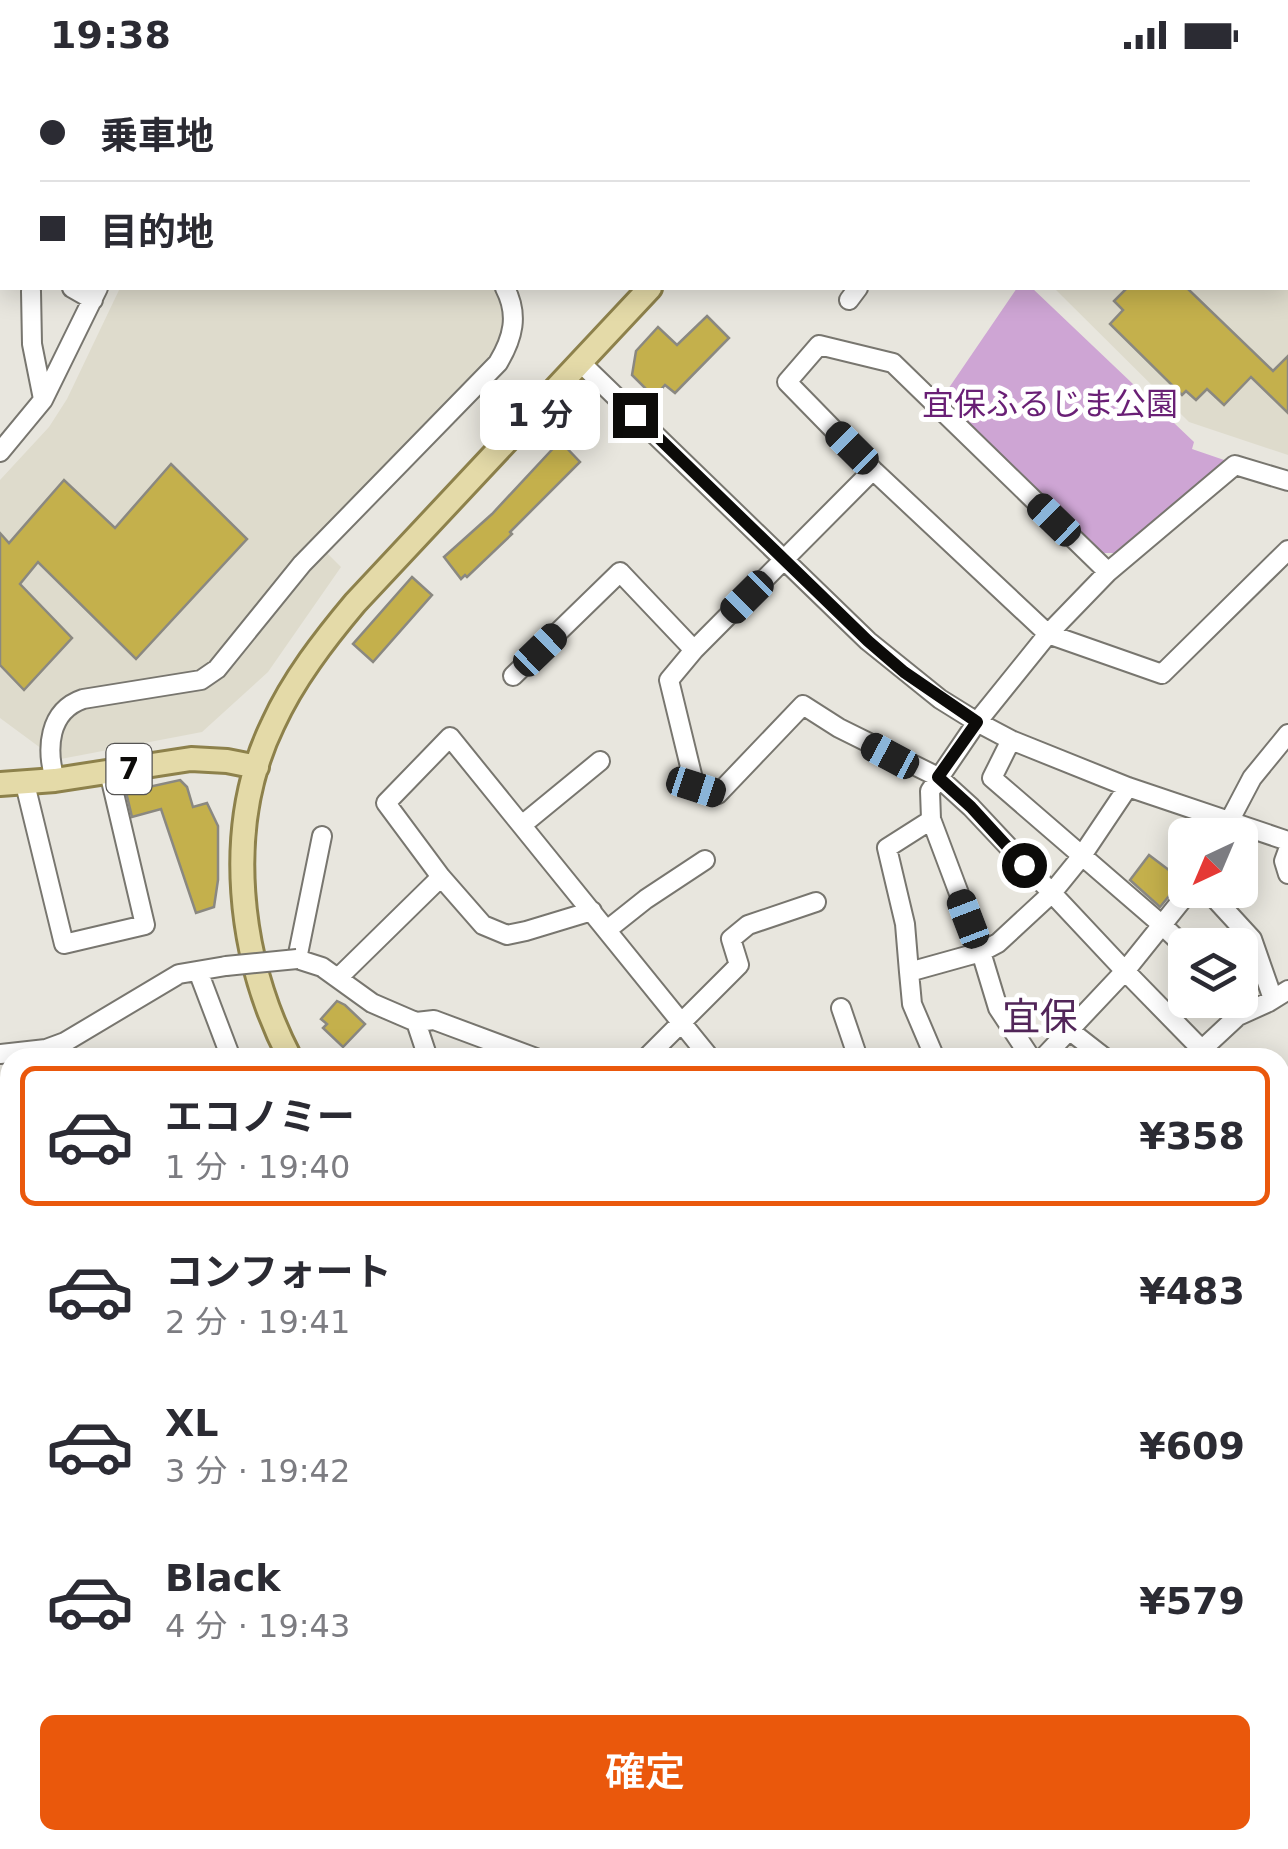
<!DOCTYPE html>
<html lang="ja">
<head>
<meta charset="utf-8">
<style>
	body { margin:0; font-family:"DejaVu Sans","Noto Sans JP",sans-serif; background:#f7f7f7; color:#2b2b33; height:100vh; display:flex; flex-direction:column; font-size:38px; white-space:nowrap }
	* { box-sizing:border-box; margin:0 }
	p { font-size:32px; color:#7c7c81 }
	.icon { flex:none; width:55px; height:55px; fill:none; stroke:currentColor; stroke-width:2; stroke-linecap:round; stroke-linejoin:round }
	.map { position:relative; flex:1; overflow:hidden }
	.details { position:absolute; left:0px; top:978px; width:1290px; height:802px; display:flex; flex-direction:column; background:#fff; border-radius:30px 30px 0 0; box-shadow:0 5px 25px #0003 }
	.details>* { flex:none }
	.guide { position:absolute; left:0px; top:0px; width:1290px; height:220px; box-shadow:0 5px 25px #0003; display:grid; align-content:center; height:220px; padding:0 40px; background:#fff }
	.needle { width:65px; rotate:224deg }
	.tools { position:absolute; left:1168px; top:748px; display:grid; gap:20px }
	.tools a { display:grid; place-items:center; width:90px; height:90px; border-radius:15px; background:#fff; box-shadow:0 5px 25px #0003; font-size:50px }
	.end { position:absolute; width:45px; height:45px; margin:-22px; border:12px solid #0c0b09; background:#fff; box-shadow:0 0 0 5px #fff }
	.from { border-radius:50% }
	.bubble { position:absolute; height:70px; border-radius:15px; background:#fff; box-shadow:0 5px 25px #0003; font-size:32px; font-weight:600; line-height:70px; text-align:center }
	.car { position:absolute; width:30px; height:60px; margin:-30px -15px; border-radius:12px; box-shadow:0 0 8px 2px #0007; background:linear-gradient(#222 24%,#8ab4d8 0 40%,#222 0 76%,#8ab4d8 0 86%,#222 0) }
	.guide b { display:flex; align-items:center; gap:35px; height:95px; font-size:38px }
	.guide b+b { border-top:2px solid #e1e1e2 }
	.guide i { width:25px; height:25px; background:#2b2b33 }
	ul { padding:18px 0 0; list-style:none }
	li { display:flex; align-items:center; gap:30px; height:140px; margin:0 20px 15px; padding:0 20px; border:5px solid transparent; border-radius:15px }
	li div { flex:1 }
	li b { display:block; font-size:38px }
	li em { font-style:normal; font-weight:600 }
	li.on { border-color:#ea580c }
	li>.icon { width:90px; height:90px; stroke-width:1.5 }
	.primary-button { display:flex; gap:20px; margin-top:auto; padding:20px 40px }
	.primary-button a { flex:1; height:115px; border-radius:15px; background:#ea580c; color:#fff; font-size:40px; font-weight:600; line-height:115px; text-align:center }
	.status { display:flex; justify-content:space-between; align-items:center; height:70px; padding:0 50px; background:#fff; direction:ltr }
	.status svg { height:28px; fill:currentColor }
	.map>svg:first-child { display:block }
	.built { fill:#dedbcc }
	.green { fill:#cea5d4 }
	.building { fill:#c4b04c; stroke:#8a8881; stroke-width:2.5 }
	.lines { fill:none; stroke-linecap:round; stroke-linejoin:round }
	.minor-casing { stroke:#78766f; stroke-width:22 }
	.major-casing { stroke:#8d814b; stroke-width:28 }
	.minor { stroke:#fff; stroke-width:18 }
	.major { stroke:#e4daa8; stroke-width:22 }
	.minor-bridge-casing { stroke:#78766f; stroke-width:22; stroke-linecap:butt }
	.minor-bridge { stroke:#fff; stroke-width:18 }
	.route { stroke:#0c0b09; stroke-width:12 }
	.labels { text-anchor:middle; stroke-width:10; stroke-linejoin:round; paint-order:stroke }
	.shield { fill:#fff; stroke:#555453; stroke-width:2.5 }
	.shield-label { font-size:30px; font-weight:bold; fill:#0c0b09 }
	.park-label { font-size:32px; fill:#691f75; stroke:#fff }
	.quarter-label { font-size:38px; fill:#522659; stroke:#fff }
</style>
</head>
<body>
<div class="status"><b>19:38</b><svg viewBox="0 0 49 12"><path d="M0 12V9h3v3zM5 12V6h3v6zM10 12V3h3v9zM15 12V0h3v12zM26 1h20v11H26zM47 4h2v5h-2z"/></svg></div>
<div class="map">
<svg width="1288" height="1779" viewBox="0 0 1288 1779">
	<rect width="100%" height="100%" fill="#e8e6de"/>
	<path class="built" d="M856 0H1230L1228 2H855Z
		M1288 6V385L1189 352 1054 218H1288Z
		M120 218H494L501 227 506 242 505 255 500 275 489 291 315 471 341 497 268 602 202 662 45 692 42 679 0 648V410L49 357 67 329Z"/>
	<path class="green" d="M1017 218H1032L1194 372 1192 379 1227 391 1114 483H1100L942 328Z
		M431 1770H525L527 1779H433Z"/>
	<path class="building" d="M1127 218H1187L1273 301 1288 286V343L1251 307 1224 335 1207 319 1196 330 1186 321 1182 325 1110 254 1123 240 1114 231Z
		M707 246 729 268 675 323 665 315 656 325 647 320 632 305 636 281 658 257 677 275Z
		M560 371 580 392 510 462 512 464 467 507 465 505 461 509 444 487 492 444Z
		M171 394 247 469 136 589 38 492 20 514 72 568 24 620 0 595V463L9 473 64 410 115 458Z
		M412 507 432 525 373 592 353 574Z
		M180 710 187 717 193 737 207 733 218 756V810L214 837 196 843 161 739 132 747 126 722Z
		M1149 785 1182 810 1160 837 1130 810Z
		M337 931 345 935 365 954 343 977 323 958 327 954 321 949Z"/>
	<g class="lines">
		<defs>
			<path id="minor" d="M172 2 174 0
				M767 2 768 0
				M0 156 2 159
				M72 218 93 230
				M31 221 32 274 43 329
				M849 230 858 218
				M581 293 868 571 940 629 977 652 1011 670 1128 717 1288 771
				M0 382 43 330 98 218
				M873 400 694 580 669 610 695 717 718 724 803 635 839 658 938 707 971 737 1125 901 1210 988
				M1108 502 893 293 819 275 787 312 873 400 1048 564 1162 604 1288 480
				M513 606 620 502 694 580
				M1011 670 992 708 1161 854 1185 877
				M55 710C46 679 48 641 83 629L201 610 217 599 302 494 498 293C513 268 519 245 505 218
				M25 714 64 874 145 855 109 702
				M522 755 600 691
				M1222 765 1252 708 1288 664
				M322 766 297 889 322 897 372 933 416 952 434 950 536 988
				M1288 780 1284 791 1288 804
				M1207 820 1252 869 1273 929
				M592 841 526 861 507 865 483 855 441 807 386 733 450 667 710 988
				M607 860 646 829 705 790
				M198 901 231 988
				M909 902 905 854 887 778 931 750
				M339 907 441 807
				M841 938 858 988
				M416 952 428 988
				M1069 960 1105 988
				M0 984 46 979 65 972 179 904 226 896
				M1196 985 1238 946 1269 932 1288 920
				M646 988 739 895 731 869 748 855 816 832
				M935 988 912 934 909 902 981 882 998 873 1051 824 1081 787 1128 717
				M1031 988 998 938 981 882 931 749 930 721 977 652 1048 564 1108 502 1235 395 1288 411
				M1043 988 1125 901 1190 820
				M1280 1055 1288 1062
				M1280 1123 1288 1112
				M0 1164 10 1165
				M0 1215 10 1216
				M1280 1216 1288 1208
				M1280 1391 1288 1399
				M0 1487 10 1485
				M1280 1514 1288 1494
				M1280 1533 1288 1536
				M1280 1738 1288 1729
				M266 1770 272 1779
				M425 1770 428 1779
				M530 1770 532 1779
				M1051 1770 1054 1779
				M48 1779 56 1770
				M810 1779 845 1770
				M1226 1779 1239 1770"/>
			<path id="major" d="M808 2 810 0
				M0 714 55 710 191 689 227 691 257 697
				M290 988C238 888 223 757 273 654 293 610 324 570 355 533L650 218
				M670 1770 673 1779"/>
		</defs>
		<use href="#minor" class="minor-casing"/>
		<use href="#major" class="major-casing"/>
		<use href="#minor" class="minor"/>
		<use href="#major" class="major"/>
		<defs>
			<path id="minor-bridge" d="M226 896 297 889"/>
		</defs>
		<use href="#minor-bridge" class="minor-bridge-casing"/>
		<use href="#minor-bridge" class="minor-bridge"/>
	</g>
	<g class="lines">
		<path class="route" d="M635 345 868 571 904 602 977 652 938 707 971 737 1024 795"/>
	</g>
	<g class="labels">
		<rect class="shield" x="106.5" y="674" width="45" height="50" rx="8"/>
		<g class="shield-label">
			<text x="129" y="709">7</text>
		</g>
		<g class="park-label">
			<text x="1050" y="345">宜保ふるじま公園</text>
		</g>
		<g class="quarter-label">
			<text x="1040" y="960">宜保</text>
		</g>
	</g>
</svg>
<div class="tools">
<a><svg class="needle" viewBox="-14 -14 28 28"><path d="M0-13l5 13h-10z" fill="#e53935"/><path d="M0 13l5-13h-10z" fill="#7c7c81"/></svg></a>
<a><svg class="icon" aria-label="layers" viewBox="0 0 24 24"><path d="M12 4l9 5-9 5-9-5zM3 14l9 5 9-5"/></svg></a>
</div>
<i class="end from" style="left:1024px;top:795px"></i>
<i class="end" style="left:635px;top:345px"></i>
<div class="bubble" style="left:480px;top:310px;width:120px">1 分</div>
<i class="car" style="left:852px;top:378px;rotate:315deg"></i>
<i class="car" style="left:1054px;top:450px;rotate:314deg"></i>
<i class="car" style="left:747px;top:527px;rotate:225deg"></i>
<i class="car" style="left:540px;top:580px;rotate:46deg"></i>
<i class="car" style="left:890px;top:686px;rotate:298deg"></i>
<i class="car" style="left:696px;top:717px;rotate:108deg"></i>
<i class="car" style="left:968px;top:849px;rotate:339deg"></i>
<div class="guide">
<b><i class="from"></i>乗車地</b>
<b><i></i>目的地</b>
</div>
<section class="details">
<ul>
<li class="on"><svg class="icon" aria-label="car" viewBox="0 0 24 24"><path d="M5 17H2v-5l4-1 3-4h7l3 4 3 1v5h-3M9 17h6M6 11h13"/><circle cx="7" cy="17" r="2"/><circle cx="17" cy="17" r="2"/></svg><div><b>エコノミー</b><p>1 分 · 19:40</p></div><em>¥358</em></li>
<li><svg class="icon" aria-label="car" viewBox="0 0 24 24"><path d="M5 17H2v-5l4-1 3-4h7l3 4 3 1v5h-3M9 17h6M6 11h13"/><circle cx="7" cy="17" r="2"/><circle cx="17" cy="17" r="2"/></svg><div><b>コンフォート</b><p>2 分 · 19:41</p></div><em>¥483</em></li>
<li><svg class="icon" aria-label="car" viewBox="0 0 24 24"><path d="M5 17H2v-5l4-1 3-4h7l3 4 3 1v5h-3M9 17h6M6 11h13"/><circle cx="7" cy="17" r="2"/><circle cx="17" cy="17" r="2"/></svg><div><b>XL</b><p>3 分 · 19:42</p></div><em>¥609</em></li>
<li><svg class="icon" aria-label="car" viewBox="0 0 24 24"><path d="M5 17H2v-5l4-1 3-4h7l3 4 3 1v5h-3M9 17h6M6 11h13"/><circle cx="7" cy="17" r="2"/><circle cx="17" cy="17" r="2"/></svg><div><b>Black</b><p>4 分 · 19:43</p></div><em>¥579</em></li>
</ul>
<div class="primary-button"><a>確定</a></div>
</section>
</div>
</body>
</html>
